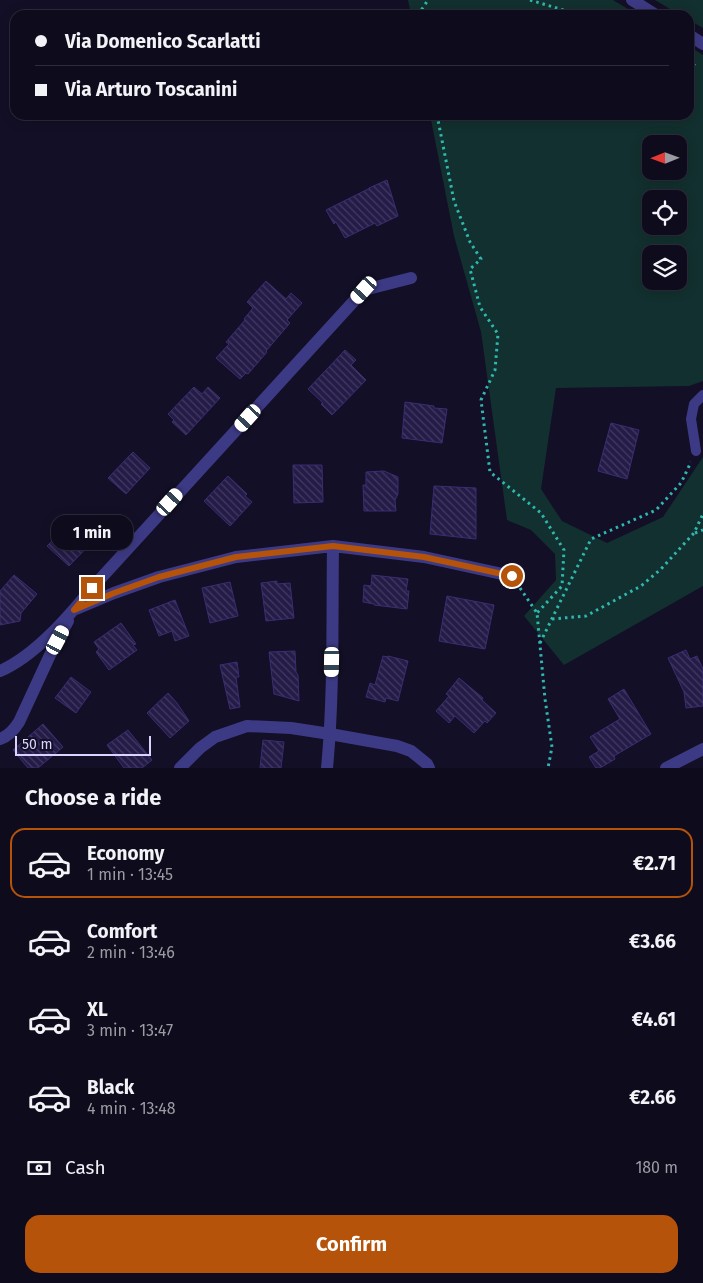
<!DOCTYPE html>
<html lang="en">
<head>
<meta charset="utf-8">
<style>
	body { margin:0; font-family:"Fira Sans",sans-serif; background:#171425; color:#f1f3f6; height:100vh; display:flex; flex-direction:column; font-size:19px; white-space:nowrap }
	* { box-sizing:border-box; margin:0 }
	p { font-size:16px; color:#9b9ba3 }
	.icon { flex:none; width:28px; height:28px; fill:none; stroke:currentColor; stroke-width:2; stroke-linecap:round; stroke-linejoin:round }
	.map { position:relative; height:768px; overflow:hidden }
	.sheet { display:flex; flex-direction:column; background:#0e0b1c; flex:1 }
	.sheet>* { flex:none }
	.top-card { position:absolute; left:10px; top:10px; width:684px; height:110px; border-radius:15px; box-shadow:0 2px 12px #0003,0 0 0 1px #2e2b3b; display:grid; align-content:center; height:110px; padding:0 25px; background:#0e0b1c }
	.needle { width:32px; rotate:269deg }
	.fabs { position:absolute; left:642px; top:135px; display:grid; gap:10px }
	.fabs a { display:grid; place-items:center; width:45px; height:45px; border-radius:10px; background:#0e0b1c; box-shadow:0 2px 12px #0003,0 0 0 1px #2e2b3b; font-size:25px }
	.scale { position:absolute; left:15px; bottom:12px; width:136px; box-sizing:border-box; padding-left:5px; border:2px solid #d9d4ff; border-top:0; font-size:14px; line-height:18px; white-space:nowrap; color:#d9d4ff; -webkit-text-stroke:4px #130f26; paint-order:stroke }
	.end { position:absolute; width:22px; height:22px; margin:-11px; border:6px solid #b45309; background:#fff; box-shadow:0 0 0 2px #fff }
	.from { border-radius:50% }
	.bubble { position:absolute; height:35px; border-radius:15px; background:#0e0b1c; box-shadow:0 2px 12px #0003,0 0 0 1px #2e2b3b; font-size:16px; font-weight:700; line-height:35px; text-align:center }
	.car { position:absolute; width:15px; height:30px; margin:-15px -8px; border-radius:6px; box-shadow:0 0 4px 1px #0007; background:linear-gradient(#fff 24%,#345 0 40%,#fff 0 76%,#345 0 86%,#fff 0) }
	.top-card b { display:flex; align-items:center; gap:18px; height:48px; font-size:19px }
	.top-card b+b { border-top:1px solid #2e2b3b }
	.top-card i { width:12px; height:12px; background:#f1f3f6 }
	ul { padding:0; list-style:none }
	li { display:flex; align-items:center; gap:15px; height:70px; margin:0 10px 8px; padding:0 15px; border:2px solid transparent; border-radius:15px }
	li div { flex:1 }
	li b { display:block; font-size:19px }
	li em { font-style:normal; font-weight:700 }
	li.current { border-color:#b45309 }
	li>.icon { width:45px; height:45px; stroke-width:1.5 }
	h2 { padding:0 25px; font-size:22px; line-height:60px }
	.pay { display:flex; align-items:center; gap:12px; height:55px; padding:0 25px; font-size:19px }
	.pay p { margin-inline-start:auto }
	.action { display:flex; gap:10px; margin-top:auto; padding:10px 25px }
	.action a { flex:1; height:58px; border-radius:15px; background:#b45309; color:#fff; font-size:20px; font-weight:700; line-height:58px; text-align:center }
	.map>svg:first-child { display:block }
	.grass { fill:#12302f; fill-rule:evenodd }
	.building { fill:url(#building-back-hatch); stroke:#3b2d73 }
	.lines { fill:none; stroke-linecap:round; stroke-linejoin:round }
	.path { stroke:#2fb8b0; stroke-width:3; stroke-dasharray:2.5 4; stroke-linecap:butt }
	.service { stroke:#3d3a85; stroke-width:10 }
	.minor { stroke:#3d3a85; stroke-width:12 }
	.route { stroke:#b45309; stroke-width:6 }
</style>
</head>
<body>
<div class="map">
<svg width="703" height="768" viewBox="0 0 703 768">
	<defs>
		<pattern id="building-back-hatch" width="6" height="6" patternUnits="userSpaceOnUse" patternTransform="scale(1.25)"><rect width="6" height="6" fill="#241b47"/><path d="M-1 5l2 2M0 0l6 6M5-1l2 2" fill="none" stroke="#433b63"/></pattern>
	</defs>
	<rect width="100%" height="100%" fill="#130f26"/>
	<path class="grass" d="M408 0H613L638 15H411Z
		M655 0H703V28L689 20V15H680Z
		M689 46 703 55V381L689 386 556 388 541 489 562 521 607 543 663 517 703 457V586L564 665 524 616 556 580 555 554 531 530 507 520 481 332 454 236 430 115H689ZM651 144H679V171H651ZM651 199H679V226H651ZM651 254H679V281H651Z"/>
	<path class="building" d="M387 180 398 216 377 226 375 223 345 238 336 222 334 224 326 210 370 188H369Z
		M266 281 286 299 291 293 302 303 287 320 290 323 266 351 267 352 248 374 246 373 240 379 216 358 229 344 226 342 245 320 244 319 253 308 247 302Z
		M345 350 356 360 351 365 366 380 332 415 321 404 323 403 308 389Z
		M194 387 202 394 208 387 220 398 186 435 172 422 174 420 168 414Z
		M405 402 434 406V408L447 409 442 443 402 438Z
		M611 423 639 430 627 479 598 471Z
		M133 452 150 468 126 494 108 478Z
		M293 465H322L323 502 294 503Z
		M384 471 398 477V494L395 500 396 511H364L363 485H366V472Z
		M228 476 247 494 245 496 252 502 230 526 204 501Z
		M434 486 476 488V539L430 534Z
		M75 518 96 538 69 566 47 546Z
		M14 575 37 594 21 613 20 621 0 625V591Z
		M372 575 408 579 406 591H409L407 609 374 605V604L363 602 364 585 371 586Z
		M277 581V584L290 583 294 618 266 621 261 583Z
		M230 582 238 616 210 623 202 588Z
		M447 596 494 605 485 649 439 641Z
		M175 600 189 636 175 641 172 631 159 636 149 610Z
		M121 623 136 644 133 645 137 650 109 670 96 652 99 649 94 642Z
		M686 650 690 659 697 656 703 669V706L686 708 684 692 668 658Z
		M295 651 296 672 298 675 299 701 274 694 269 652Z
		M383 656 388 657V656L408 661 398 701 386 698 385 702 366 697 370 683 375 685Z
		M237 662 239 677H236L240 707 230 709 220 665Z
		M71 677 91 692 76 713 55 698Z
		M459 678 483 698 482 700 496 713 487 723 485 721 474 733 455 716 449 723 436 711 449 696 446 694Z
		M624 689 651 734 614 756 615 759 600 768H596L589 757 599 751 590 737 620 719 608 699Z
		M168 693 177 703 189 721 170 738 147 713Z
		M43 724 63 747 38 768H28L13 750Z
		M128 730 152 760 142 768H124L107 745Z
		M263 740 284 742 281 768H260Z"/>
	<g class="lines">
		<path class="path" d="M530 0 580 15
			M418 15 428 0
			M689 59 695 66
			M437 115 454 201 470 242 481 259 470 269 480 307 498 334 495 370 481 400 490 472 541 513 564 550 562 586 537 613
			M695 533 703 530
			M520 588 537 613 545 699 552 747 548 768
			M552 619 586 616 641 586 661 569 694 533 703 514
			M540 643 591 539 656 510 681 483 691 462"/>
		<path class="service" d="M696 451 691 419 694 404 703 395"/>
		<path class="minor" d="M632 0 656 15
			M689 35 703 44
			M76 609 114 593 159 577 236 557 333 546 424 557 512 576
			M0 671C35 656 69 616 92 588L364 290 411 278
			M0 739C9 736 14 730 19 722L50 655 68 621
			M180 768 200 748 215 737 247 726 291 728 330 734 397 746 411 751 427 764 429 768
			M327 768C334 694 332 620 333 546
			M666 768 703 749"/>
	</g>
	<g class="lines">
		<path class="route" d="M92 588 74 610 114 593 159 577 236 557 333 546 424 557 512 576"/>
	</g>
</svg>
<div class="fabs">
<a><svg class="needle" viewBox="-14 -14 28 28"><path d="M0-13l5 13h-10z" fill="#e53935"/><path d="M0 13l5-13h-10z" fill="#9b9ba3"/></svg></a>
<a><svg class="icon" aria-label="locate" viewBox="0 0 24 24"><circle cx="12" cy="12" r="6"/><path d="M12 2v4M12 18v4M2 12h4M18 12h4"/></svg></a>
<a><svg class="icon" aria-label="layers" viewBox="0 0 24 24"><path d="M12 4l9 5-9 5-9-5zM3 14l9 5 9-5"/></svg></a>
</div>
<div class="scale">50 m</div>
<i class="end from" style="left:512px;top:576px"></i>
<i class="end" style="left:92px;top:588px"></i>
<div class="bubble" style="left:51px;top:515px;width:82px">1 min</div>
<i class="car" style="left:364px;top:290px;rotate:222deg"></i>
<i class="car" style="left:248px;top:418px;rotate:222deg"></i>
<i class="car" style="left:170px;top:502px;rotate:42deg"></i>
<i class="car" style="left:58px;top:640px;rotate:28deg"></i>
<i class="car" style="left:332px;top:662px;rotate:181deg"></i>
<div class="top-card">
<b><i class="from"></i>Via Domenico Scarlatti</b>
<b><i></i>Via Arturo Toscanini</b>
</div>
</div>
<section class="sheet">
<h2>Choose a ride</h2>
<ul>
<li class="current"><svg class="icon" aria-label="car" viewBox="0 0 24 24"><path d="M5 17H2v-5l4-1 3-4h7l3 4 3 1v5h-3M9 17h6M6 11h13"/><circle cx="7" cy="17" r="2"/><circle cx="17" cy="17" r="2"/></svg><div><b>Economy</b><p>1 min · 13:45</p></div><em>€2.71</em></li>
<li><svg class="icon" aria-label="car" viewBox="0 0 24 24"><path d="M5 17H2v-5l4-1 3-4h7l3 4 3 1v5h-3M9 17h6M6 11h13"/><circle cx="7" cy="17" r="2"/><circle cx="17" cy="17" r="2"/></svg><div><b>Comfort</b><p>2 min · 13:46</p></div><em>€3.66</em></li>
<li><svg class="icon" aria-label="car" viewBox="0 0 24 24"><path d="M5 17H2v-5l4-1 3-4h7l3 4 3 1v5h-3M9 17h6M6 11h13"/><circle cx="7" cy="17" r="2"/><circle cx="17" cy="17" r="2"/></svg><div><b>XL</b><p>3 min · 13:47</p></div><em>€4.61</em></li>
<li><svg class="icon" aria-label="car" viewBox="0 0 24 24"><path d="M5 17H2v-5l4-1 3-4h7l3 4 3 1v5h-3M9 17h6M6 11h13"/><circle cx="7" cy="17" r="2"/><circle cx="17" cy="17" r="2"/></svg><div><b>Black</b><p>4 min · 13:48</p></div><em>€2.66</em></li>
</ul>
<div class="pay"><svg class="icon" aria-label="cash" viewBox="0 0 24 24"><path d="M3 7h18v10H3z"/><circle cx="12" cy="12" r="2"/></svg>Cash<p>180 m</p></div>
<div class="action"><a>Confirm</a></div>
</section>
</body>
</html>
